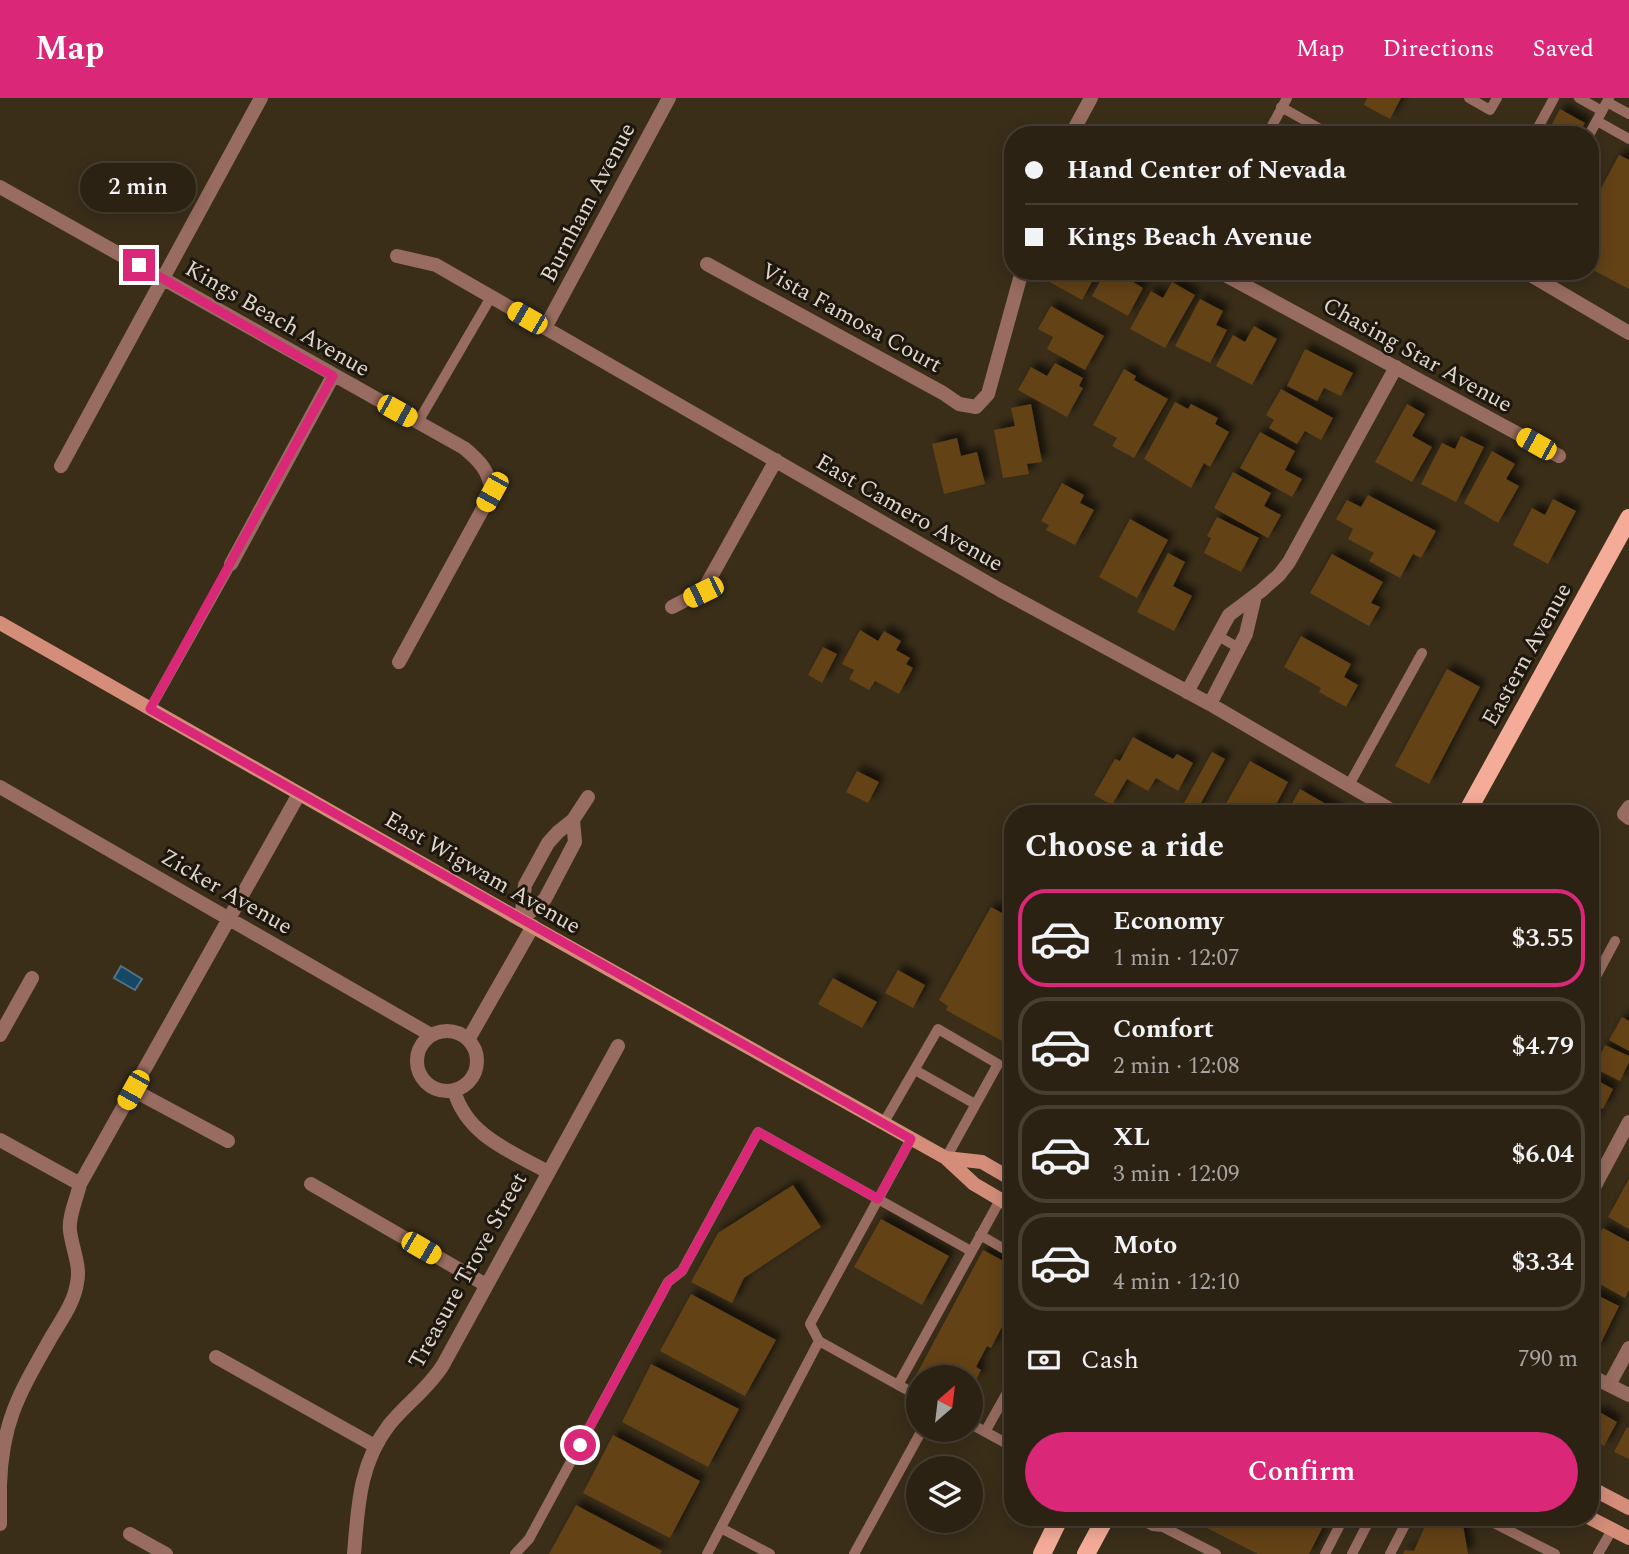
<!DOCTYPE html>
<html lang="en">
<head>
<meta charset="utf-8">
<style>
	body { margin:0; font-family:Spectral,serif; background:#342a1c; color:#f1f3f6; height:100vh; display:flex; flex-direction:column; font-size:26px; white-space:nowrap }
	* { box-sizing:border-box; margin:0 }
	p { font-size:23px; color:#a6a4a0 }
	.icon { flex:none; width:38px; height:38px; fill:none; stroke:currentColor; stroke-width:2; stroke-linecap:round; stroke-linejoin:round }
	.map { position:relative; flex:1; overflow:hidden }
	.details { position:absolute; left:1004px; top:707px; width:595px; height:721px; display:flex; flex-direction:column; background:#2c2213; border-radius:28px; box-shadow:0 4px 18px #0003,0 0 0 2px #483f33 }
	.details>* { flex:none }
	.banner { position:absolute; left:1004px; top:28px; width:595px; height:154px; border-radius:28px; box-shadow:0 4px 18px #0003,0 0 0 2px #483f33; display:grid; align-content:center; height:154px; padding:0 21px; background:#2c2213 }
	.needle { width:46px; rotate:28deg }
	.fabs { position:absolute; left:906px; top:1267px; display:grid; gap:14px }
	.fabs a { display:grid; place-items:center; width:77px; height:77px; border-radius:50%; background:#2c2213; box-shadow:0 4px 18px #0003,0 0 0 2px #483f33; font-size:35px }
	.end { position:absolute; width:32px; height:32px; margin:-16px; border:9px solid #db2777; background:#fff; box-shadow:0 0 0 4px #fff }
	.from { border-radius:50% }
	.bubble { position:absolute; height:49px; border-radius:24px; background:#2c2213; box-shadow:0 4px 18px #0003,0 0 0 2px #483f33; font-size:23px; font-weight:600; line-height:49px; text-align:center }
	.car { position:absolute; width:21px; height:42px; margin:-21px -10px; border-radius:9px; box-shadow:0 0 5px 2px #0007; background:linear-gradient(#f5c518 24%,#345 0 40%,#f5c518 0 76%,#345 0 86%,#f5c518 0) }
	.banner b { display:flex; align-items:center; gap:24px; height:66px; font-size:26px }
	.banner b+b { border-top:2px solid #483f33 }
	.banner i { width:18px; height:18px; background:#f1f3f6 }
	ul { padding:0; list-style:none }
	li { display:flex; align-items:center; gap:21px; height:98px; margin:0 14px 10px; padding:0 7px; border:4px solid #483f33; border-radius:28px }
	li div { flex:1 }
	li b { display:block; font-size:26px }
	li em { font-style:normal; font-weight:600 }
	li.on { border-color:#db2777 }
	li>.icon { width:63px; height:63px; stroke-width:1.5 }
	h2 { padding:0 21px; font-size:32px; line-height:84px }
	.pay { display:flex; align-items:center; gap:18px; height:77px; padding:0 21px; font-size:26px }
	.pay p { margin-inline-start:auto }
	.action { display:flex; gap:14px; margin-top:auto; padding:14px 21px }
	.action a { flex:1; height:80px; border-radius:42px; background:#db2777; color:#fff; font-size:28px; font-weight:600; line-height:80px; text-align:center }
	header { display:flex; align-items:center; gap:42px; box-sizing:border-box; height:98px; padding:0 35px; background:#db2777; color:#fff }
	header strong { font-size:33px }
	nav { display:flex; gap:38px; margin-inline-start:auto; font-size:24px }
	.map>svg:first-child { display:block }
	.water { fill:#164866; stroke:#527384; stroke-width:2 }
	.building { fill:#634217; filter:url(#shadow) }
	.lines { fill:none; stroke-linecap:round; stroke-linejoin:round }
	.service { stroke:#986c60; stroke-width:10 }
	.minor { stroke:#986c60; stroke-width:14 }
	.secondary { stroke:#d38d79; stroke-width:14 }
	.primary { stroke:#f4ac98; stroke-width:18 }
	.route { stroke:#db2777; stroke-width:9 }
	.labels { text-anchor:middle; stroke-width:6; stroke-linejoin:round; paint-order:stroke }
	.street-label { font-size:23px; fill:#dfd7cb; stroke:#1d170e }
</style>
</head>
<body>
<header>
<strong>Map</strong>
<nav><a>Map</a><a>Directions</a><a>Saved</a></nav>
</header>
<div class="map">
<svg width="1629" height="1456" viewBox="0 0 1629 1456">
	<defs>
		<filter id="shadow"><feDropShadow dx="6" dy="-6" stdDeviation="3.5" flood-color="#0009"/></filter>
	</defs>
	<rect width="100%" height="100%" fill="#3a2e19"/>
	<path class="water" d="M121 868 142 881 135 892 114 880Z"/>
	<path class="building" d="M1367 0H1401L1390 21 1364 7Z
		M1560 11 1585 25 1578 37H1546Z
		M1619 57 1629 62V191L1591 171 1599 155 1591 150 1596 140 1591 137V109Z
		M1054 173H1098L1082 202 1048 183Z
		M1106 173H1135L1130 182 1143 190 1128 218 1092 198Z
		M1172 184 1195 197 1165 250 1130 231 1151 193 1163 200Z
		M1200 201 1223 213 1216 227 1227 232 1210 265 1175 248Z
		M1051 208 1104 238 1085 272 1047 251 1053 239 1038 231Z
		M1254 228 1277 241 1252 287 1216 268 1233 237 1245 244Z
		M1305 251 1353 275 1341 298 1324 290 1317 303 1287 288Z
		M1055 265 1083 280 1079 288 1083 290 1067 319 1018 292 1031 269 1047 278Z
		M1124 271 1136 278 1134 282 1168 301 1134 360 1112 348 1117 340 1093 327Z
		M1281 291 1333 320 1321 342 1305 333 1297 346 1269 330 1274 322 1266 317Z
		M1175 304 1188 311 1191 306 1218 320 1215 326 1229 334 1210 369 1204 365 1191 390 1144 361Z
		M1031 306 1042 364 1027 366 1029 376 1003 380 994 332 1015 328 1011 310Z
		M1407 306 1425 316 1412 338 1432 349 1412 384 1375 364Z
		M1260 334 1295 353 1285 372 1302 381 1292 399 1240 370Z
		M1461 338 1484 349 1456 404 1421 386 1442 345 1455 351Z
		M957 340 961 358 977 354 985 386 944 396 932 346Z
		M1492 353 1515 366 1506 381 1519 388 1498 425 1464 405Z
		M1233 374 1271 395 1264 408 1281 417 1268 440 1214 410Z
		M1062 385 1084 397 1080 405 1094 412 1075 447 1046 432 1049 427 1041 423Z
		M1368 397 1436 433 1421 460 1413 456 1400 480 1369 463 1374 455 1348 441 1353 431 1336 421 1347 402 1361 409Z
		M1553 401 1576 413 1548 466 1513 447 1532 410 1545 417Z
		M1217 419 1259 440 1241 474 1204 455 1211 440 1207 438Z
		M1130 421 1168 442 1137 500 1099 479Z
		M1168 455 1185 464 1173 488 1192 498 1174 533 1137 514Z
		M1332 456 1383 484 1371 505 1380 509 1369 528 1310 495Z
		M860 532 878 543 884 533 901 543 896 552 910 560 906 566 913 570 899 596 875 583 869 592 849 581 854 572 842 566Z
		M1301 538 1351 566 1344 579 1358 587 1346 609 1319 594 1321 590 1284 569Z
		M823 549 837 556 822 585 808 577Z
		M1447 571 1480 589 1429 686 1395 668Z
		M1133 639 1173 661 1177 656 1193 665 1178 693 1156 680 1148 693 1127 681 1112 707 1094 697 1115 661 1120 663Z
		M1212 654 1225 661 1195 716H1178Z
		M1250 663 1288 684 1271 716H1232L1223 711Z
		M857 673 879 684 868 705 846 694Z
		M1300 691 1338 713 1337 716H1286Z
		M991 809 1013 821V876L1011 881 1013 883V949L946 912 948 908 939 902Z
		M898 872 925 887 913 910 885 895Z
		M833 880 877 904 862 930 818 906Z
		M1622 919 1629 923V953L1609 942Z
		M1605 947 1629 958V964L1620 983 1594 970Z
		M1591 979 1613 991 1603 1011 1591 1004Z
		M1591 1010 1599 1014 1591 1030Z
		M1629 1081V1131L1608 1119Z
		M793 1087 821 1129 744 1180 732 1205 691 1184 718 1135Z
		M881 1121 949 1158 922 1207 854 1169Z
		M1603 1130 1629 1144V1192L1625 1200 1591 1181V1152Z
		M983 1152 1013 1168V1208L991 1250 987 1248 976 1269 981 1272 975 1284 971 1279H919V1284L914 1281Z
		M1591 1194 1619 1208 1597 1253 1591 1250Z
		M691 1196 776 1242 745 1298 660 1253Z
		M651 1266 739 1311 708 1369 622 1324Z
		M1596 1312 1617 1324 1604 1348 1591 1341V1321Z
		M1627 1329 1629 1330V1361L1614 1354Z
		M613 1337 700 1383 670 1440 583 1395Z
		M576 1407 662 1453 660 1456H549Z
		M1205 1419H1328L1309 1456H1258L1201 1427Z
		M1429 1419 1462 1421 1468 1456H1403L1405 1452 1414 1453Z"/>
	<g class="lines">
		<path class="service" d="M1469 0 1490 12 1497 0
			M1579 0 1602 13
			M1607 4 1629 16
			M1281 9 1331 37
			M1597 23 1629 41
			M1267 37 1287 0
			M1534 37 1554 0
			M1589 37 1609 0
			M418 324 491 199
			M1218 538 1239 550
			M150 611 231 466
			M1349 687 1422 555
			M1591 888 1615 843
			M915 972 975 1006
			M883 1026 938 931 998 966 946 1060
			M980 1137 1013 1156
			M819 1243 898 1287 1000 1102
			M898 1287 919 1298
			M971 1326 1013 1349
			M985 1334 1013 1284
			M1136 1419 1153 1428 1163 1429 1216 1456
			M1482 1419 1555 1456
			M721 1430 770 1456
			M515 1456 529 1441 668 1184 682 1173 758 1034 971 1153
			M707 1456 819 1243 810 1226 911 1041
			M854 1456 922 1332
			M1325 1456 1344 1419
			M1352 1456 1371 1419
			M1390 1456 1409 1419
			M1598 1456 1612 1432"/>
		<path class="minor" d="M1071 37 1091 0
			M0 89 464 350C480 363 489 373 492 394L399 564
			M397 158 436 167 1000 492 1210 606 1398 716
			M707 166 943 295 959 306 976 309 988 296 1022 173
			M1218 173 1559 358
			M1524 173 1629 235
			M545 230 669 0
			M61 368 261 0
			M231 466 333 278
			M672 509 703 493 776 362
			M1187 594 1229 517 1261 493 1279 477 1289 464 1396 269
			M1210 606 1246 536 1255 498
			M0 689 431 937
			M1629 709 1624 716 1629 720
			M521 822 525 787 548 745 558 734 573 722 588 699
			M521 822 545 801 575 744 573 722
			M417 963a30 30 0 1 1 60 0a30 30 0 1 1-60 0Z
			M0 937 32 880
			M468 942 533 828
			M133 992 228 1043
			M454 992C466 1037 510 1053 548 1074
			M0 1042 80 1086
			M311 1086 486 1187
			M1591 1095 1629 1024
			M216 1259 375 1348
			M1591 1278 1629 1297
			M1609 1287 1629 1250
			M0 1387C2 1324 19 1296 49 1243 59 1225 74 1206 77 1185 81 1168 72 1150 70 1133 68 1119 77 1100 80 1086L299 696
			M0 1389V1426
			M130 1436 166 1456
			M354 1456C358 1409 359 1366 389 1327 407 1305 428 1291 443 1267L618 948"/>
		<path class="secondary" d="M0 525 521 822 946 1060 974 1086 1013 1109
			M946 1060 982 1064 1013 1082
			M1591 1390 1629 1410
			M1588 1419 1629 1440"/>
		<path class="primary" d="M1466 716 1629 420
			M1042 1456 1060 1419
			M1086 1456 1106 1419"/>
	</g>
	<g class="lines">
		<path class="route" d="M139 167 333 278 150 611 911 1041 878 1101 758 1034 682 1173 668 1184 580 1347"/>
	</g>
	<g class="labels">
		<g class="street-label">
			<text transform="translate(587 104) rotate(-62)" y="8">Burnham Avenue</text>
			<text transform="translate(852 219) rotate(29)" y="8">Vista Famosa Court</text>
			<text transform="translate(278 220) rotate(30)" y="8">Kings Beach Avenue</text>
			<text transform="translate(1418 256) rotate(29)" y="8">Chasing Star Avenue</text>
			<text transform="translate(910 414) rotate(30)" y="8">East Camero Avenue</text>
			<text transform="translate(1526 556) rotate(-61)" y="8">Eastern Avenue</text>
			<text transform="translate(483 774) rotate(30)" y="8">East Wigwam Avenue</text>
			<text transform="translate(227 793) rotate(30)" y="8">Zicker Avenue</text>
			<text transform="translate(467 1172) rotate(-61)" y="8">Treasure Trove Street</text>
		</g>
	</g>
</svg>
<div class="fabs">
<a><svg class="needle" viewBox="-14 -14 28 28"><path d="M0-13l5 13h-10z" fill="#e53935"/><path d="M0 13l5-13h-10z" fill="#a6a4a0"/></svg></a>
<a><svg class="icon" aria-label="layers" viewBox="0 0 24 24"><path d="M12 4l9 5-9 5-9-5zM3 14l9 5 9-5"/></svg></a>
</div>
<i class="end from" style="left:580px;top:1347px"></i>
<i class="end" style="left:139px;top:167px"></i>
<div class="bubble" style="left:80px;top:65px;width:116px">2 min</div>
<i class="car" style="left:527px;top:220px;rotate:300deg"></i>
<i class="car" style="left:397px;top:313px;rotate:119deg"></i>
<i class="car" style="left:1536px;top:346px;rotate:299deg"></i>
<i class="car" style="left:492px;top:394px;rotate:209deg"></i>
<i class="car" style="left:703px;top:494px;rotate:244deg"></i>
<i class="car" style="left:133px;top:992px;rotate:209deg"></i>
<i class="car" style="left:421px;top:1150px;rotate:120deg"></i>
<div class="banner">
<b><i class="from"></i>Hand Center of Nevada</b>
<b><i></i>Kings Beach Avenue</b>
</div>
<section class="details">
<h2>Choose a ride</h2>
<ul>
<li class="on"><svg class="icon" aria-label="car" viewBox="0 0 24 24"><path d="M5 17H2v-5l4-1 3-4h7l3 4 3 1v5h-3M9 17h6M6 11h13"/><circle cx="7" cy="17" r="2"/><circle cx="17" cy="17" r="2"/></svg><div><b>Economy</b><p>1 min · 12:07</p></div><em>$3.55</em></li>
<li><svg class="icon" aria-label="car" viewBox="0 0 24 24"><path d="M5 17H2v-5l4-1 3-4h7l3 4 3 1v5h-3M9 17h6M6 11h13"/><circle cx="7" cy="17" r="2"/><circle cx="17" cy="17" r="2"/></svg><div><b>Comfort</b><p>2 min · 12:08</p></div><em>$4.79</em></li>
<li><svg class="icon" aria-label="car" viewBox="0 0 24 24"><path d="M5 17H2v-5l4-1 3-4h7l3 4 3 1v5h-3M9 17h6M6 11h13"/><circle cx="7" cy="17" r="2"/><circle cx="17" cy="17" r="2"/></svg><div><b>XL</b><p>3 min · 12:09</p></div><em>$6.04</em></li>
<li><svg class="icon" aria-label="car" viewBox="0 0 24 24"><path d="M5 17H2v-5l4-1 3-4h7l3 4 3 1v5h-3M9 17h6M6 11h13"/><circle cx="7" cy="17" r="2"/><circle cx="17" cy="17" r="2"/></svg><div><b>Moto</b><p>4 min · 12:10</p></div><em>$3.34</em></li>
</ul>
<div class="pay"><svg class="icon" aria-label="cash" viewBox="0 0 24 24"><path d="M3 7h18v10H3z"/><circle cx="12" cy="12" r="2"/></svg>Cash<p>790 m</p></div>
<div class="action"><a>Confirm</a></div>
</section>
</div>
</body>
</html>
